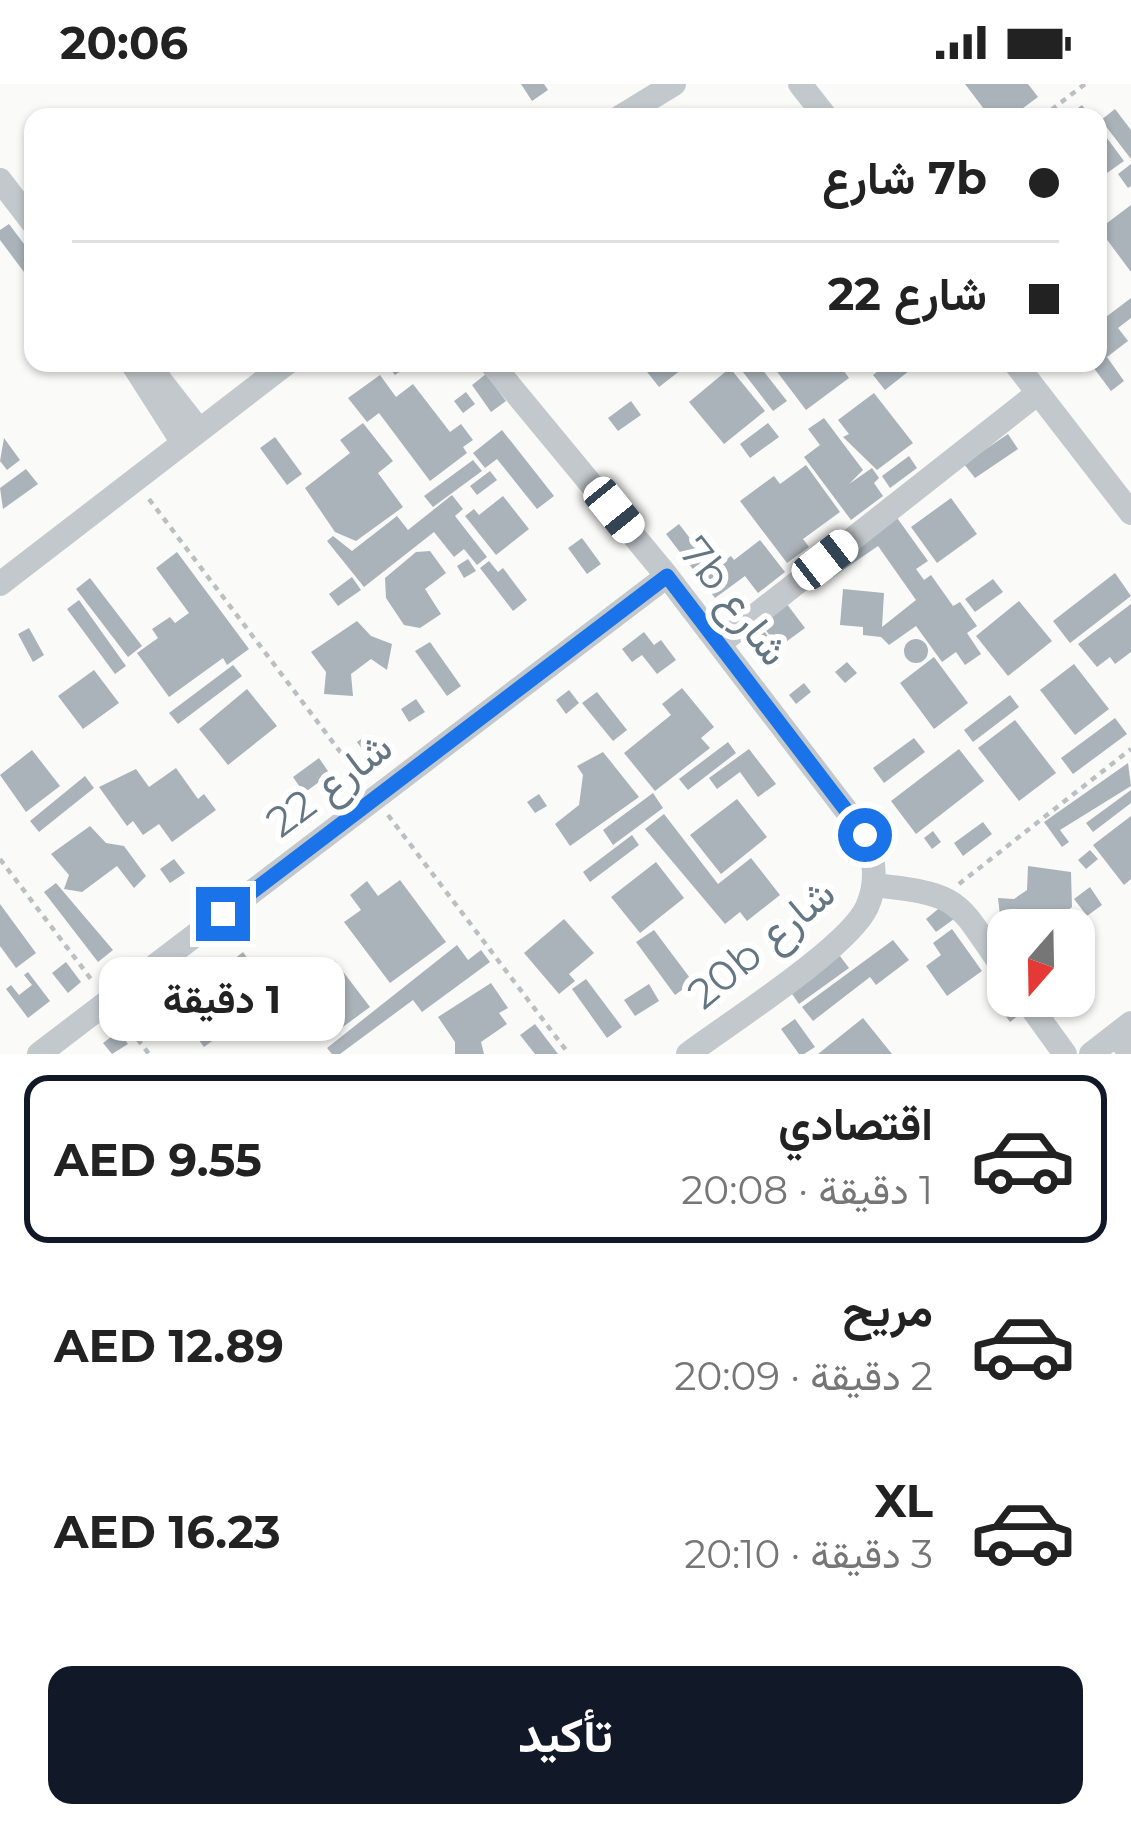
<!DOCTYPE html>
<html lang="ar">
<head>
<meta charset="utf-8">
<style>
	body { margin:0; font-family:Montserrat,Vazirmatn,sans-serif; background:#f6f6f6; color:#222; direction:rtl; height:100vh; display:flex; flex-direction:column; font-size:45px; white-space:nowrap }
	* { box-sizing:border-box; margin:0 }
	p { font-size:39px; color:#767676 }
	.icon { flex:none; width:66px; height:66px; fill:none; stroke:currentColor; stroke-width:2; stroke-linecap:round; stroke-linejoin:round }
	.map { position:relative; height:970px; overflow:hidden; direction:ltr }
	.side { display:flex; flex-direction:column; background:#fff; flex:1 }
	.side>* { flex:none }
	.banner { position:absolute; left:24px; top:24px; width:1083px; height:264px; border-radius:24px; box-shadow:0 3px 9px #0004; direction:rtl; display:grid; align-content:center; height:264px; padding:0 48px; background:#fff }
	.needle { width:78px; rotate:200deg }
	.controls { position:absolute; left:987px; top:825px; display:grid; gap:24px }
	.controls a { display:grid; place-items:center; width:108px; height:108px; border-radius:24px; background:#fff; box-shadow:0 3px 9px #0004; font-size:60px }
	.end { position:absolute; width:54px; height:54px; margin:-27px; border:15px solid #1a73e8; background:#fff; box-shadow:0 0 0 6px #fff }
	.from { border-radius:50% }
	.bubble { position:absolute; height:84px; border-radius:24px; background:#fff; box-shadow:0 3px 9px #0004; font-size:39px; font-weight:700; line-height:84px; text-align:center; direction:rtl }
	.car { position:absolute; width:36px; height:72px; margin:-36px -18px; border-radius:15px; box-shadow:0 0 9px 3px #0007; background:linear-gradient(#fff 24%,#345 0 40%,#fff 0 76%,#345 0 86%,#fff 0) }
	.banner b { display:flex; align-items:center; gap:42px; height:114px; font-size:45px }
	.banner b+b { border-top:3px solid #e0e0e0 }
	.banner i { width:30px; height:30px; background:#222 }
	ul { padding:21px 0 0; list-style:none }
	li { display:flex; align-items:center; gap:36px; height:168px; margin:0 24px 18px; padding:0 24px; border:6px solid transparent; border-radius:24px }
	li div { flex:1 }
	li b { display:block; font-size:45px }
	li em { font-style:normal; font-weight:700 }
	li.on { border-color:#111827 }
	li>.icon { width:108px; height:108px; stroke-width:1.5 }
	.button { display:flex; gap:24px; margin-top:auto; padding:24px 48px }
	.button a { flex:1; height:138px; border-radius:24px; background:#111827; color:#fff; font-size:48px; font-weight:700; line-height:138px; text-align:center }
	.status { display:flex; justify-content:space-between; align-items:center; height:84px; padding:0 60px; background:#fff; direction:ltr }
	.status svg { height:33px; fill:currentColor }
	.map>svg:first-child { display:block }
	.building { fill:#aab3b9 }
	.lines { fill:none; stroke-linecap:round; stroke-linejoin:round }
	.path { stroke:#bbbfc2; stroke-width:4.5; stroke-dasharray:6 6; stroke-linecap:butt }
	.minor { stroke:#c3c8cc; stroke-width:24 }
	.route { stroke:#1a73e8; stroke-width:15 }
	.labels { text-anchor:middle; stroke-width:12; stroke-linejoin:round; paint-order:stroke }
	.street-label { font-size:42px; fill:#657683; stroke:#fff }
</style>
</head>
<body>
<div class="status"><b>20:06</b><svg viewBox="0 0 49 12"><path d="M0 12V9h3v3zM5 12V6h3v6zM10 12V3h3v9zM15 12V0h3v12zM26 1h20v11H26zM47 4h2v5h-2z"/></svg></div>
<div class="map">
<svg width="1131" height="970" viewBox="0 0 1131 970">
	<rect width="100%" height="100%" fill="#fafaf8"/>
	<path class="building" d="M521 0H544L548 6 532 17Z
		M965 0H1028L1038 13 1011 33H990Z
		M1082 21 1091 33H1066Z
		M1115 25 1131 46V75L1101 36Z
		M1098 42 1124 77 1107 89 1098 77Z
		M1131 80V102L1128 104 1118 90Z
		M1131 121V188L1099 145Z
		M9 140 33 172V200L0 156V146Z
		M1131 214V234L1118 244 1128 257 1107 273 1124 297 1111 307 1090 279H1098V239Z
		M386 279H411L395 291Z
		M640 279H690L659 303Z
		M736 279H757L787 317 773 327Z
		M782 279H838L849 294 806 326 775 285Z
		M888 279H919L885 306 873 291Z
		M730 284 765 327 724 360 689 318Z
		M486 290 506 317 491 328 472 301Z
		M380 291 396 313 413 300 450 348 461 340 473 356 463 363 467 369 430 397 379 329 367 338 348 314Z
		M466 308 475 320 463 329 454 317Z
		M874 309 913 359 877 386 843 353 849 350 838 336Z
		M631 317 641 331 618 347 608 334Z
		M824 334 863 386 849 400 872 384 879 394 874 399 883 412 851 436 804 373 820 361 808 345Z
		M363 339 393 377 378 389 403 423 356 457 335 448 305 404 350 369 340 356Z
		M768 339 779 353 750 374 740 360Z
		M502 346 554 412 537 425 497 375 485 384 473 369Z
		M1008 350 1018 365 975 394 964 380Z
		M275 353 302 390 287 401 260 364Z
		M4 354 20 376 7 386 0 377Z
		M909 372 917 384 890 404 882 392Z
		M473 376 482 387 433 423 424 412Z
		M806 381 840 428 803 455 809 463 787 479 740 417 774 392 780 400Z
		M26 385 38 400 3 425 0 404Z
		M490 387 497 396 477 411 470 402Z
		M452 411 463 425 455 432 487 473 477 481 464 465 454 473 434 448 364 503 327 457 333 452 352 467 397 432 408 446Z
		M503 412 529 445 496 471 465 432 474 425 479 431Z
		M951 414 977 450 937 479 911 443Z
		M895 431 928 477 916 485 924 496 931 491 953 522 960 518 977 542 967 549 981 570 965 581 956 568 942 578 916 542 889 561 881 553 863 551V543L840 541 843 505 884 509 882 543 916 516 878 462 833 493 824 480Z
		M679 440 706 475 712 471 720 480 731 472 734 476 760 456 785 488 758 509 745 492 715 514 666 450Z
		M582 454 601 480 587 490 568 464Z
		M430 467 446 489 425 505 441 530 420 544 404 541 386 514 385 494 416 468Z
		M177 468 249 565 227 581 223 574 169 613 137 569 158 554 152 545 170 533 175 539 189 529 156 484Z
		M468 475 476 487 464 494 457 482Z
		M489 477 498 488 503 484 527 516 513 527 480 484Z
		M1115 489 1131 512 1070 559 1053 537Z
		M352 493 361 506 338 522 329 510Z
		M90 494 142 562 128 573 76 505Z
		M993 495 1003 508 975 528 965 515Z
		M783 515 805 544 779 563 756 534Z
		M79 516 126 582 115 590 67 525Z
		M1019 517 1052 557 1008 592 976 552Z
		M1131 520V568L1115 580 1110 573 1097 583 1078 560Z
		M357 537 371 552 392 560 387 586 371 575 351 590 353 612 324 610 326 588 311 568Z
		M29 544 44 571 33 578 18 550Z
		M764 547 772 558 756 569 748 559Z
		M644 548 654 561 661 556 676 576 657 590 642 571 632 578 622 565Z
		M904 567a12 12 0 1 1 24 0a12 12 0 1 1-24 0Z
		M430 558 461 602 447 612 415 567Z
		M934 573 968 619 934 645 900 599Z
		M847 578 857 589 845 599 835 588Z
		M1074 580 1109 625 1075 651 1040 606Z
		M233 581 242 592 178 640 169 629Z
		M94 586 119 619 83 645 58 612Z
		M804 599 811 608 796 620 789 611Z
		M682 604 714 643 701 654 710 664 655 707 624 669 671 631 662 620Z
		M247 605 277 642 228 681 199 645Z
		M569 606 579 619 566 630 556 616Z
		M597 608 627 646 613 657 582 619Z
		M1010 611 1019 623 973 658 964 646Z
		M416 615 425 628 409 638 401 625Z
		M1115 634 1127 650 1073 690 1061 674Z
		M1015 636 1056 689 1019 717 978 664Z
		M368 650 376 661 365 669 357 658Z
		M914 654 925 668 884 699 873 684Z
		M728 658 736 669 688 706 679 695Z
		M749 665 776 700 758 713 740 688 717 705 709 694Z
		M959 665 984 697 916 750 891 717Z
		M32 666 60 702 26 728 0 691Z
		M603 668 639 713 570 762 555 740 579 721 583 691 577 682Z
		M319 674 330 690 304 709 293 693Z
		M1128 679 1131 702 1060 746 1069 758 1062 763 1044 738Z
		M176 684 198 715 204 710 216 726 172 758 159 740 143 751 133 737 127 742 99 703 136 685 149 703Z
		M85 692 94 704 39 748 30 737Z
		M1131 706V719L1093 748 1086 739Z
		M653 709 663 724 613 761 603 746Z
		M539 710 547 722 535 729 527 718Z
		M737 715 767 753 721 790 690 751Z
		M664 730 718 800 751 774 780 811 747 837 740 828 725 840 645 745Z
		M1131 732V795L1124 801 1093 761Z
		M983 738 992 750 963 772 954 759Z
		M90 742 106 759 124 762 146 792 134 804 117 782 82 808 64 805 69 791 51 770Z
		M933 747 941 758 932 765 924 754Z
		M632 751 639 761 590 798 583 788Z
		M1090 766 1098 775 1086 785 1078 776Z
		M174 775 185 789 170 799 160 785Z
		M656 778 684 814 640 849 611 813Z
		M1028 782 1071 788 1072 823 1043 846 1002 849 998 814 1014 815 1027 806Z
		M400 796 446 858 390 899 344 838 361 826 350 811 367 797 378 812Z
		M56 799 113 866 98 878 44 808Z
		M1090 803 1102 821 1087 832 1074 815Z
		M0 820 36 869 16 884 0 862Z
		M943 821 954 835 936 848 926 835Z
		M564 835 594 869 569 890 575 897 559 910 524 869Z
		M952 845 982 887 947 912 926 882 941 871 933 859Z
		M654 846 693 898 675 911 636 858Z
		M893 856 909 876 876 901 870 893 813 937 802 923Z
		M457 861 468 876 481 866 490 878 422 928 413 916 340 970H332L327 964Z
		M243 868 265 898 251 908 229 879Z
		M840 872 849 884 799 920 790 907Z
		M335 877 370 923 332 951 297 906 313 886Z
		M66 878 81 898 68 909 52 889Z
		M28 888 50 917 28 934 6 905 11 901 19 911 32 901 24 891Z
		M586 895 622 943 607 954 572 905Z
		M491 899 508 924 499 929 507 940 481 958 484 970H455V958L438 933Z
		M1004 899 1008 912 1025 926 1010 938 989 910Z
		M649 900 659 917 635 932 624 916Z
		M215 909 242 946 231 954 226 947 204 963 190 944 207 931 199 920Z
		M306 924 315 937 288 956 279 943Z
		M863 934 892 970H818Z
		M795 935 815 963 804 970H799L781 945Z
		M535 940 558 970H535L520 951Z
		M119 947 128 960 112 970 103 959Z"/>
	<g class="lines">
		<path class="path" d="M1042 33 1085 0
			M149 415 363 698
			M388 731 569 970
			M0 775 94 899
			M959 800 1131 665
			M123 936 149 970"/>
		<path class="minor" d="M800 0 826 33
			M620 33 674 0
			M0 96 33 139
			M132 279 183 359
			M491 279 667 492 865 751C875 775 878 798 867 823 848 864 729 939 688 970
			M1015 279 1131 429
			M153 287 199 346
			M0 500 287 279
			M719 560 1038 309
			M874 801C967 811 955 817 1008 891
			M1023 912 1065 970
			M1116 951 1131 970
			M39 970 667 492
			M1091 970 1131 939"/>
	</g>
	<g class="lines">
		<path class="route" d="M223 830 667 492 865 751"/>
	</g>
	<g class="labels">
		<g class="street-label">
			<text transform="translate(735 517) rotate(52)" y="15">7b شارع</text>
			<text transform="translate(329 700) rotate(-37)" y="15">شارع 22</text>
			<text transform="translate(761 859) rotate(-40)" y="15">20b شارع</text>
		</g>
	</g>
</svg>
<div class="controls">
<a><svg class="needle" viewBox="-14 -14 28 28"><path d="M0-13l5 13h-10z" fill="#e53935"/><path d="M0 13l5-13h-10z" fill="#767676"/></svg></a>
</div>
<i class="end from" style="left:865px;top:751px"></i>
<i class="end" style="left:223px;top:830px"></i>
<div class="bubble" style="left:99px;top:873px;width:246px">1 دقيقة</div>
<i class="car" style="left:614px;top:426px;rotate:141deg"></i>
<i class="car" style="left:825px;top:476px;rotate:52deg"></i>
<div class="banner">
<b><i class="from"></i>7b شارع</b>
<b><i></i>شارع 22</b>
</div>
</div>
<section class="side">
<ul>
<li class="on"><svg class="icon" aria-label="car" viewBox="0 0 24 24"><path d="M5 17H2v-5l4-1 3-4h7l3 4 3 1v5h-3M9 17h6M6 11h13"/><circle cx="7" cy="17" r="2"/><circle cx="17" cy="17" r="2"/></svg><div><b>اقتصادي</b><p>1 دقيقة · 20:08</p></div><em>AED 9.55</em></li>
<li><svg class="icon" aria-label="car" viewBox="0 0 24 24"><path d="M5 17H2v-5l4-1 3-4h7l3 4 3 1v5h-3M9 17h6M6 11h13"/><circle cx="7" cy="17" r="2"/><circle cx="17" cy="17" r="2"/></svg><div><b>مريح</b><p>2 دقيقة · 20:09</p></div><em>AED 12.89</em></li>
<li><svg class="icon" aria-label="car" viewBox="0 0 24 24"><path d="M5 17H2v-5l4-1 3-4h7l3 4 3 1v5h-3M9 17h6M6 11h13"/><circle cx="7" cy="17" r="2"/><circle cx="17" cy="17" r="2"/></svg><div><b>XL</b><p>3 دقيقة · 20:10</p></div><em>AED 16.23</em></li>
</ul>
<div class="button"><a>تأكيد</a></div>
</section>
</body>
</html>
